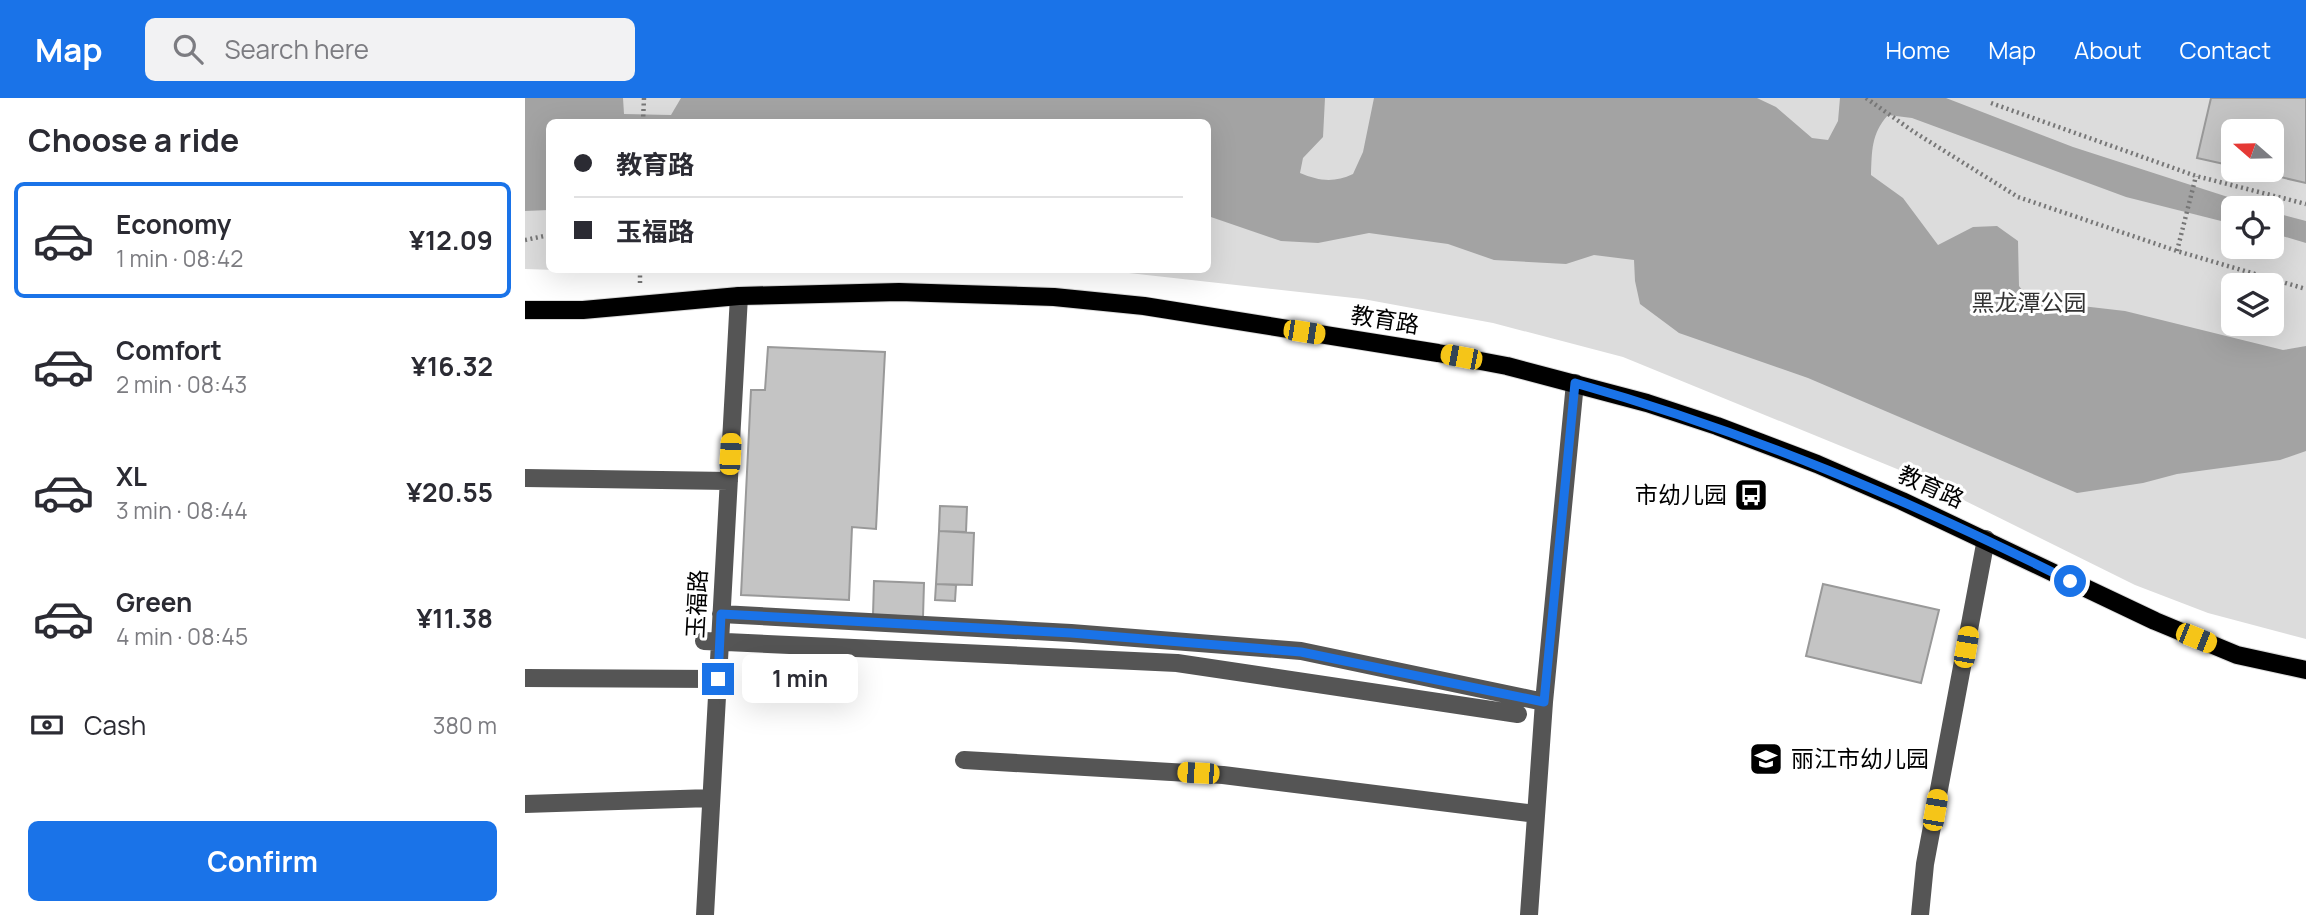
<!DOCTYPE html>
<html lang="en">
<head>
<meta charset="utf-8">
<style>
	body { margin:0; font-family:Manrope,"Noto Sans SC",sans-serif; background:#f2f2f3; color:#2b2b33; height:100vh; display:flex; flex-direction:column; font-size:26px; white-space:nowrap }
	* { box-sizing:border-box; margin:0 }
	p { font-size:23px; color:#7c7c81 }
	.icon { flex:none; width:38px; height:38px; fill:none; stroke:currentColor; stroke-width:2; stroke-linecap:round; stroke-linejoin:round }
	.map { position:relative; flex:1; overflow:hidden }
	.details { display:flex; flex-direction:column; background:#fff; width:525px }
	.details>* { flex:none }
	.guide { position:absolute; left:21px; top:21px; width:665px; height:154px; border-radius:10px; box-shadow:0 7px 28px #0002; display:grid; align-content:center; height:154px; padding:0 28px; background:#fff }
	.needle { width:46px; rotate:290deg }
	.tools { position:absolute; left:1696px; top:21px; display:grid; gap:14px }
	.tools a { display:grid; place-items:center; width:63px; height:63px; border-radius:10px; background:#fff; box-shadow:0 7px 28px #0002; font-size:35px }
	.end { position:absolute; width:32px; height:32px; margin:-16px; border:9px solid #1a73e8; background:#fff; box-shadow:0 0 0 4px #fff }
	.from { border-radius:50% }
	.bubble { position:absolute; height:49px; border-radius:10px; background:#fff; box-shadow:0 7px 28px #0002; font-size:23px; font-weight:700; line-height:49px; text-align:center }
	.car { position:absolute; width:21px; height:42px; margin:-21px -10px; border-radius:9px; box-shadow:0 0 5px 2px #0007; background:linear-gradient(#f5c518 24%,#345 0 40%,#f5c518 0 76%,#345 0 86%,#f5c518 0) }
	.guide b { display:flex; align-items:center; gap:24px; height:66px; font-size:26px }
	.guide b+b { border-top:2px solid #e1e1e2 }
	.guide i { width:18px; height:18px; background:#2b2b33 }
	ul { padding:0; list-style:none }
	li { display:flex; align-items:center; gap:21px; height:116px; margin:0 14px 10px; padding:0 14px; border:4px solid transparent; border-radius:10px }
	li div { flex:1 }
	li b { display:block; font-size:26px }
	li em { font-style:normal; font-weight:700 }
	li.active { border-color:#1a73e8 }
	li>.icon { width:63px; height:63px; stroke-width:1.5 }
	h2 { padding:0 28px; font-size:32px; line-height:84px }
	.pay { display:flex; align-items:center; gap:18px; height:77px; padding:0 28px; font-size:26px }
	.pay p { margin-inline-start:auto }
	.primary-button { display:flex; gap:14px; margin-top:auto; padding:14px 28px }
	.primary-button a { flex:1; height:80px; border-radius:10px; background:#1a73e8; color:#fff; font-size:28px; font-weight:700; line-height:80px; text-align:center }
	header { display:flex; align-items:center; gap:42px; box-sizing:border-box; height:98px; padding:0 35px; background:#1a73e8; color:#fff }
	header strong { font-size:33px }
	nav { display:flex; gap:38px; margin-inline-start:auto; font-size:24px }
	.search { width:490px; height:63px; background:#f2f2f3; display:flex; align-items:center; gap:18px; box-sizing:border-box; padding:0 24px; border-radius:10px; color:#7c7c81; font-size:26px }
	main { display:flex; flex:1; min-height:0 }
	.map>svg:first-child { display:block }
	.green { fill:#dcdcdc; fill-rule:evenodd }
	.water { fill:#a3a3a3 }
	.building { fill:#c4c4c4; stroke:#999; stroke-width:2 }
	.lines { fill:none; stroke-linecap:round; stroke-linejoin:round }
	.major-casing { stroke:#dbdbdb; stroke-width:20 }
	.path { stroke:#777; stroke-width:4.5; stroke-dasharray:2 3.5; stroke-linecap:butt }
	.minor { stroke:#555; stroke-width:18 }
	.major { stroke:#000; stroke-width:18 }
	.route { stroke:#1a73e8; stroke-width:9 }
	.labels { text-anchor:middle; stroke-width:6; stroke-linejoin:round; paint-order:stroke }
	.park-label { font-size:23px; fill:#333; stroke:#fff }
	.street-label { font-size:23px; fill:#000; stroke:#fff }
	.poi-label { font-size:23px; fill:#000; stroke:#fff; text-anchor:end }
</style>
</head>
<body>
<header>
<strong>Map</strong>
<div class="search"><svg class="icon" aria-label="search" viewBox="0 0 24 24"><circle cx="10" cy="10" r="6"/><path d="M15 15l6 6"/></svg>Search here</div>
<nav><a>Home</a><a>Map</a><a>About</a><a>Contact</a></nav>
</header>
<main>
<section class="details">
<h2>Choose a ride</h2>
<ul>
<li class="active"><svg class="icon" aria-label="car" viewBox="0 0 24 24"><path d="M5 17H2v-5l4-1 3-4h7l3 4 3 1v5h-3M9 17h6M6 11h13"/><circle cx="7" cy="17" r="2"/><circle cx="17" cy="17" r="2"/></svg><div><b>Economy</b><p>1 min · 08:42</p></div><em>¥12.09</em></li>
<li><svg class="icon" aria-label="car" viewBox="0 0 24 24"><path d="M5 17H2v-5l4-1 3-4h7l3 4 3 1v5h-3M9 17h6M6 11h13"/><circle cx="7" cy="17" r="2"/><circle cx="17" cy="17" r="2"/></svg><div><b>Comfort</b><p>2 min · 08:43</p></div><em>¥16.32</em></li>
<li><svg class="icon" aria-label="car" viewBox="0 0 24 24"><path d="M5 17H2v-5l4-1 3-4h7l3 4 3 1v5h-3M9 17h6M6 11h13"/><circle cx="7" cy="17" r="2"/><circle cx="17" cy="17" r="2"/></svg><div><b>XL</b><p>3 min · 08:44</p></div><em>¥20.55</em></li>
<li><svg class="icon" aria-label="car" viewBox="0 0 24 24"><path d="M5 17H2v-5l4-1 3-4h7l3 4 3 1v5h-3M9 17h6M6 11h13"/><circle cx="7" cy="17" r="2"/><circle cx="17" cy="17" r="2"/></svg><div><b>Green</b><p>4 min · 08:45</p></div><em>¥11.38</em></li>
</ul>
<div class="pay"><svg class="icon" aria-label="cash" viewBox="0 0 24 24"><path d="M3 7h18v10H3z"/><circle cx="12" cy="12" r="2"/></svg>Cash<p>380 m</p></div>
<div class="primary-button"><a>Confirm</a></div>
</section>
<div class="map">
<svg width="1781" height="817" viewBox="0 0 1781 817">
	<rect width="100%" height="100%" fill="#fff"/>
	<path class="green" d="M0 0H1781V541L1683 515 1610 487 1394 380 1098 259 968 225 838 201 577 172H682V24H24V172H31L0 171ZM1708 33H1746V72H1708ZM1708 110H1746V149H1708ZM1708 187H1746V226H1708Z"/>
	<path class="water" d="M0 0H98L99 16 146 17 156 0H800L798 39 778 60 775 75C794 83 809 85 828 76L838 54 849 0H1232L1251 9 1287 40 1303 42 1313 23 1315 0H1421L1548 49 1737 110H1708V126L1601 99 1387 20 1363 17C1346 36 1347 53 1346 77L1378 100 1413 147 1448 129 1472 128 1493 143 1494 188 1505 202 1600 213 1758 252 1781 248V353L1755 362 1652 376 1618 385 1552 395 1283 280 1154 235 1115 206 1110 183 1109 162 1069 157 1041 166 969 162 923 146 844 135 793 145 756 143 683 118 682 24H24V112L0 113Z
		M1747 114 1781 123V145L1747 135Z"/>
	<path class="building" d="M1686 0H1781V85L1725 72H1746V33H1708V68L1672 60Z
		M243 249 360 254 351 431 327 429 324 502 216 497 226 292H240Z
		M415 408 442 409 441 434 414 433Z
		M414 433 449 435 447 487 411 486Z
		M349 483 399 485 398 519 348 517Z
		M411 486 431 487 430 503 410 502Z
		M1298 486 1414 512 1396 585 1281 558Z"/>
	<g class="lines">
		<defs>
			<path id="major" d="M0 212H58L214 198 374 194 529 199 619 208 913 255 982 268 1122 305 1192 328 1292 366 1377 403 1630 523 1712 557 1781 572"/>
		</defs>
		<use href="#major" class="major-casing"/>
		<path class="path" d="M1341 0 1389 34 1493 99 1652 153 1781 191
			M1466 5 1671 78 1781 106
			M118 24 119 0
			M0 142 24 137
			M1652 153 1671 78
			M115 185V172"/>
		<path class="minor" d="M0 380 204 383
			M196 516 546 535 776 553 1019 604
			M179 543 652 565 993 616
			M0 580 193 581
			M439 662 698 677 1011 716
			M0 706 186 700
			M180 817 214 198
			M1004 817 1019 604 1050 285
			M1395 817 1400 766 1461 441"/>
		<use href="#major" class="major"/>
	</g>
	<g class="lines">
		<path class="route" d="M193 581 196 516 546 535 776 554 1019 604 1050 285C1224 334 1384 402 1545 483"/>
	</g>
	<defs>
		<symbol id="bus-square" viewBox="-11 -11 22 22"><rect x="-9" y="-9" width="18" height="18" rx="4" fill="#000" stroke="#fff"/><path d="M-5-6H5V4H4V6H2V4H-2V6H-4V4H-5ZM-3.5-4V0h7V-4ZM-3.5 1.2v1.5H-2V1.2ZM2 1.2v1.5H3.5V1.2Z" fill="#fff"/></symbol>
		<symbol id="school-square" viewBox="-11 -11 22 22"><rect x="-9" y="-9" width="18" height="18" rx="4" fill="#000" stroke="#fff"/><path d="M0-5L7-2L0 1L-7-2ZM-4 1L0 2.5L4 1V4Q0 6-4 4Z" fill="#fff"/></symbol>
	</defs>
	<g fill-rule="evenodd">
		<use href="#bus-square" x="1207" y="378" width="38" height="38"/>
		<use href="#school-square" x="1222" y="642" width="38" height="38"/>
	</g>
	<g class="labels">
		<g class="park-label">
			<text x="1504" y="213">黑龙潭公园</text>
		</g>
		<g class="street-label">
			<text transform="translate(860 222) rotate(9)" y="8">教育路</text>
			<text transform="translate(1406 389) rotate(24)" y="8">教育路</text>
			<text transform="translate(172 506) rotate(-87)" y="8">玉福路</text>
		</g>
		<g class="poi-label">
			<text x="1202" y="405">市幼儿园</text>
			<text x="1266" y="669" text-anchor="start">丽江市幼儿园</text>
		</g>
	</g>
</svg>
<div class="tools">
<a><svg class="needle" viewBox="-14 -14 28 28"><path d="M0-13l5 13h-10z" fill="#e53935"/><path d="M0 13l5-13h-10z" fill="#7c7c81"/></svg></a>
<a><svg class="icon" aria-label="locate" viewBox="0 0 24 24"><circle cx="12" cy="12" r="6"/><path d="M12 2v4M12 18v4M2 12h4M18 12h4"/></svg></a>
<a><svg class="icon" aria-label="layers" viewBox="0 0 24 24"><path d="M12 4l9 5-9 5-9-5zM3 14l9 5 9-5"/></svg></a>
</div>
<i class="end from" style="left:1545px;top:483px"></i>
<i class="end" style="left:193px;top:581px"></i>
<div class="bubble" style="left:217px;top:556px;width:116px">1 min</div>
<i class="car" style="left:779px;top:234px;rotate:99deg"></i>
<i class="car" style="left:936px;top:259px;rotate:281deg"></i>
<i class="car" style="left:205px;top:356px;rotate:3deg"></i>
<i class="car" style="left:1671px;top:540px;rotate:112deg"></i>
<i class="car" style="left:1441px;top:549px;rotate:10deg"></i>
<i class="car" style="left:673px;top:675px;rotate:273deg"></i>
<i class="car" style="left:1410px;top:712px;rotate:10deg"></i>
<div class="guide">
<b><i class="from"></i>教育路</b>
<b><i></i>玉福路</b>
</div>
</div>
</main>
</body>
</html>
